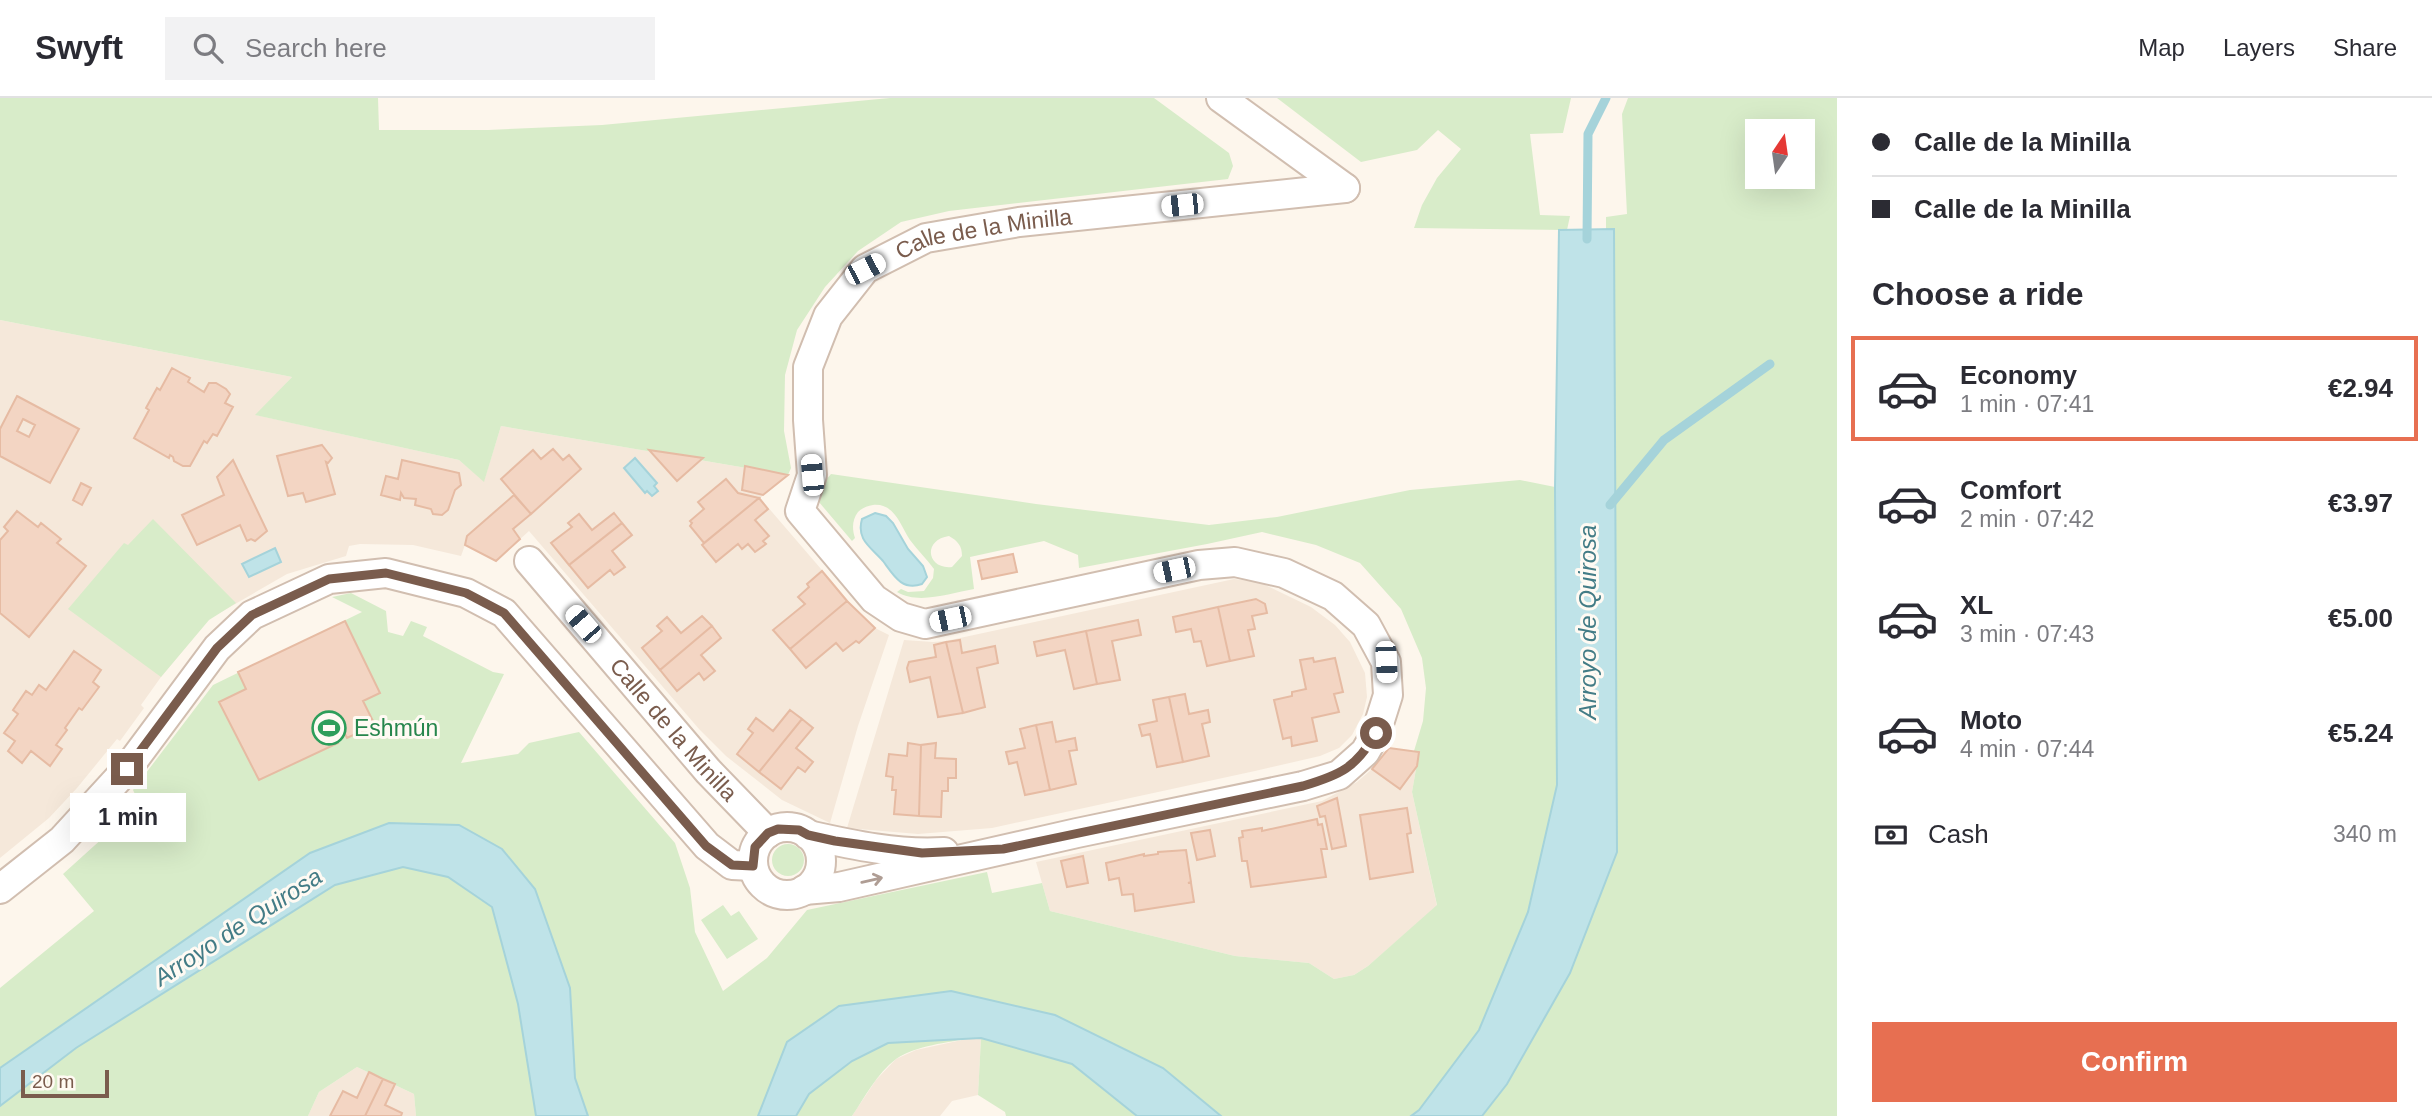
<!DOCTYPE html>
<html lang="en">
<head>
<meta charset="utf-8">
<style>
	body { margin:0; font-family:Arial,sans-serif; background:#f2f2f3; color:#2b2b33; height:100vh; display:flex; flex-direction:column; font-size:26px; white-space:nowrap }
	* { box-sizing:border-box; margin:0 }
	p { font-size:23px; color:#7c7c81 }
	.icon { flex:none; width:38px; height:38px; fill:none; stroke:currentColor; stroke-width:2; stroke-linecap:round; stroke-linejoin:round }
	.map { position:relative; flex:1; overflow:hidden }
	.panel { display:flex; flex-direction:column; background:#fff; width:595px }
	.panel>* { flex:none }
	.banner { display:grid; align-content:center; height:154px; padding:0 35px; background:#fff }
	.needle { width:46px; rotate:13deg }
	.controls { position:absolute; left:1745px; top:21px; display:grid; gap:14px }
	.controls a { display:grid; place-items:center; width:70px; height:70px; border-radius:0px; background:#fff; box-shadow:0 7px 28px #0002; font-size:35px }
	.scale { position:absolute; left:21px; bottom:18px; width:88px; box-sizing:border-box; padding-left:7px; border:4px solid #7a5c4d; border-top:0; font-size:19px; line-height:24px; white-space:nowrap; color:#7a5c4d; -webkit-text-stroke:5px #fffaf3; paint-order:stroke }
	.end { position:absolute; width:32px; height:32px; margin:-16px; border:9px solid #7a5c4d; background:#fff; box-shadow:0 0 0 4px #fff }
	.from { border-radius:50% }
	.bubble { position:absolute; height:49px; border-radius:0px; background:#fff; box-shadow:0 7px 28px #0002; font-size:23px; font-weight:600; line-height:49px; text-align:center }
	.car { position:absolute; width:21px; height:42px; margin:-21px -10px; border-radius:9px; box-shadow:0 0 5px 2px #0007; background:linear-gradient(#fff 24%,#345 0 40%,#fff 0 76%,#345 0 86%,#fff 0) }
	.banner b { display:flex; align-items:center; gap:24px; height:66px; font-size:26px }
	.banner b+b { border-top:2px solid #e1e1e2 }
	.banner i { width:18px; height:18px; background:#2b2b33 }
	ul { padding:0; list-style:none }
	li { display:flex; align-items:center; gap:21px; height:105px; margin:0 14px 10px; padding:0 21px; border:4px solid transparent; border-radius:0px }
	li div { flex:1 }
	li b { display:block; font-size:26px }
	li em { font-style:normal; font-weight:600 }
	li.selected { border-color:#e76f51 }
	li>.icon { width:63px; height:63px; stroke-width:1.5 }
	h2 { padding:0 35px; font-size:32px; line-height:84px }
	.pay { display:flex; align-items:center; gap:18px; height:77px; padding:0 35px; font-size:26px }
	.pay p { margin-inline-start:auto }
	.cta { display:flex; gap:14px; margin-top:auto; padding:14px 35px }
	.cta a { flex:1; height:80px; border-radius:0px; background:#e76f51; color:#fff; font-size:28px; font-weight:600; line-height:80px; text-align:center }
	header { display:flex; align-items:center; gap:42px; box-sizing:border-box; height:98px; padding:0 35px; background:#fff; border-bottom:2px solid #e1e1e2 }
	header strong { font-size:33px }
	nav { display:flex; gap:38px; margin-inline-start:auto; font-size:24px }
	.search { width:490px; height:63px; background:#f2f2f3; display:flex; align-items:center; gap:18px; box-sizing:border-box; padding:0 24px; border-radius:0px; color:#7c7c81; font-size:26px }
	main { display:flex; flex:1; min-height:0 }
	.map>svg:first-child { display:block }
	.residential { fill:#f5e8da }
	.green { fill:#d8ecc9; fill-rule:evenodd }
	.water { fill:#bfe3e8; stroke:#a5d3da; stroke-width:2 }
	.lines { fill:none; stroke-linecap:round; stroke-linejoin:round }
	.stream { stroke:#a5d3da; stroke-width:9 }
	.building { fill:#f3d5c3; stroke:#e6bba3; stroke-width:2; fill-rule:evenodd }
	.minor-casing { stroke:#d1beb0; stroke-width:32 }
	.minor { stroke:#fff; stroke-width:28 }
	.oneway { stroke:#af9d94 }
	.route { stroke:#7a5c4d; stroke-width:9 }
	.labels { text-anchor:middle; stroke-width:6; stroke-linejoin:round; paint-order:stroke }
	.street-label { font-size:23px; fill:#7a5c4d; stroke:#fffaf3 }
	.leisure-label { font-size:23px; fill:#27864d; stroke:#fffaf3; text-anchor:start }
	.water-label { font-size:24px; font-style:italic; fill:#437c86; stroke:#fffaf3 }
</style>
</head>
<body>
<header>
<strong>Swyft</strong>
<div class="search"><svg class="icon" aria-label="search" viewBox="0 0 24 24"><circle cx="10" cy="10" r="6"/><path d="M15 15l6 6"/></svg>Search here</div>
<nav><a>Map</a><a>Layers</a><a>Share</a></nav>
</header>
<main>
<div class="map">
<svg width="1837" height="1018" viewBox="0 0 1837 1018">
	<rect width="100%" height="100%" fill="#fdf6ec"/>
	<path class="residential" d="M0 222 292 279 256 317 459 362 484 383 501 328 788 377 760 400 858 514 875 530 889 537 858 628 830 725 782 702 726 658 699 631 529 433 496 463 465 447 461 458 413 447 360 446 349 448 346 458 287 476 209 521 161 579 141 607 144 610 120 643 117 641 77 690 49 720 0 760Z
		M1234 481 1259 484 1311 509 1335 527 1350 544 1365 575 1367 599 1363 616 1352 637 1339 650 1320 658 1255 673 992 730 918 736 847 730 904 542 933 544 946 543Z
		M1389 650 1419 654 1412 694 1437 808 1368 868 1354 877 1334 881 1309 865 1235 858 1050 813 1036 764 1322 703 1357 684 1372 671Z
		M971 940H981L978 997 952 1003 940 1018H852L876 982 896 961 916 952Z
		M357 969 414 996 416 1018H308L319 994Z"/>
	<path class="green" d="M0 0H378L379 32H488L602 27 890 0H1154L1229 55 1233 68 1228 81 949 113 901 124 858 153 825 189 797 232 785 277 784 333 791 370 788 377 501 328 484 384 459 362 255 317 292 279 0 222Z
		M1277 0H1571L1563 35 1530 36 1540 117 1570 118 1567 132 1414 130 1422 107 1437 80 1461 51 1438 32 1417 52 1361 64Z
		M1628 0H1837V1018H1482L1507 986 1570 875 1617 754 1614 132 1606 131V119L1627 116 1622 16ZM1757 33H1802V79H1757Z
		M831 376 1036 406 1209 427 1277 419 1410 392 1520 382 1555 389 1557 687 1528 814 1479 932 1419 1012 1411 1018H1221L1163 970 1055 917 787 944 758 1018H588L575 980 570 890 535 791 389 725 0 970V890L94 813 63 776 126 719 142 711 133 692 213 587 362 514 332 499 351 495 386 513 388 534 403 538 411 523 427 529 423 538 493 574 504 576 461 665 518 656 529 645 579 634 675 745 690 790 695 834 723 893 767 860 807 812 987 774 992 795 1042 785 1050 813 1235 858 1309 865 1334 881 1354 877 1368 868 1437 807 1412 694 1419 654 1414 653 1423 623 1426 590 1422 560 1401 511 1360 465 1316 447 1262 434 1207 446 1079 470 1078 457 1044 443 970 459 974 491C950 495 919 507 897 494L901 491 908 494 924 493 933 480 934 471C927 461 917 452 910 442 900 427 895 405 873 407 867 408 862 410 858 414 852 422 852 431 855 440L852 443 813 397ZM949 438C958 443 962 448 962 458L952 469C927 472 922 442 949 438Z
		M153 421 236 505 209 522 161 579 68 511 124 445 128 447Z
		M772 762a16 16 0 1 1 32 0a16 16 0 1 1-32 0Z
		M403 769 448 779 492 809 518 906 536 1018H416L414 996 357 969 319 994 308 1018H0V1008L76 950 335 787Z
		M723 807 731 818 739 813 758 841 727 861 701 822Z
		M971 940C947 945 917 947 896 961 877 975 865 999 852 1018H796L808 996 852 963 888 945Z
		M981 940 1072 966 1137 1018H1006L1005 1014 978 997Z"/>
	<path class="water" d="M1614 131 1617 754 1570 875 1507 986 1482 1018H1411L1419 1012 1479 932 1528 814 1557 687 1555 390 1559 132Z
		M635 360 657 385 654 388 658 393 652 398 647 393 645 395 624 370Z
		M875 415 886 418 893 425 908 451 923 468 927 479 922 486C902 493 894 478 883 463 871 449 856 442 862 421Z
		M275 450 281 464 249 479 242 466Z
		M389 725 459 727 502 751 535 791 570 890 575 980 588 1018H536L518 906 492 809 448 779 403 769 335 787 76 950 0 1008V970L310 755Z
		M951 893 1055 917 1163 970 1221 1018H1137L1072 966 981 940 888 945 852 963 809 996 796 1018H758L787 944 839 908Z"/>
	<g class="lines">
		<path class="stream" d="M1587 141 1588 36 1606 0
			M1610 407 1664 342 1770 266"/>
	</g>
	<path class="building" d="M172 270 190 280 188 284 204 294 209 285H216L226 291 230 296 225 305 233 309 217 338 213 336 207 345 204 343 190 368H183L174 363 173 359 170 357 169 360 134 340 149 312 146 310 157 290 160 292Z
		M17 298 79 331 50 385 0 358V331ZM23 321 35 327 29 339 17 333Z
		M322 347 332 360 328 365 326 364 335 396 306 404 303 395 288 398 277 358Z
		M553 351 563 362 569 357 581 371 531 416 501 381 533 352 541 361Z
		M649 352 703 360 677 383Z
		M233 362 267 433 255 443 251 441 247 443 240 427 197 447 182 417 224 397 217 379Z
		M402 362 459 375 461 387 455 392 448 412 442 417 433 416 431 411 415 407 416 401 404 400 401 395 400 402 381 397 386 378 398 381Z
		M745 368 788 377 763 397 742 392Z
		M726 381 738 395 759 400 704 445 690 428 692 425 690 423 704 411 698 404Z
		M81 385 91 390 82 407 73 402Z
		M514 397 531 416 513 431 520 441 496 463 465 447 467 438Z
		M759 400 768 411 755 422 769 438 763 443 766 446 755 454 748 446 742 451 738 446 716 464 702 447Z
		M17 413 38 429 41 425 61 441 57 445 86 468 29 539 0 515V442L8 433 4 429Z
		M614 415 622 425 569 467 551 445 572 429 568 425 579 416 592 432Z
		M622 425 632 437 612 453 625 469 614 477 610 472 588 490 569 467Z
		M1013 456 1017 474 982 481 978 463Z
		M822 473 847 503 790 551 773 532 805 506 798 499 809 489 807 486Z
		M1256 501 1265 506 1267 515 1252 518 1255 531 1248 532 1254 558 1230 563 1218 509Z
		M847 503 875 530 859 545 856 543 843 553 836 545 806 570 790 551Z
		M1218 509 1230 563 1207 568 1201 543 1194 544 1191 531 1176 534 1173 519Z
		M702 518 712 528 660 572 642 550 662 533 657 528 667 519 681 535Z
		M1138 522 1141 537 1112 543 1120 582 1097 586 1086 533Z
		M345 523 380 595 363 603 375 627 347 640 335 616 327 621 338 645 259 682 219 604 246 591 238 574Z
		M712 528 721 540 701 557 715 573 704 582 699 575 677 593 660 572Z
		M1086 533 1097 586 1074 591 1065 552 1037 558 1034 544Z
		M960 542 962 555 995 548 998 565 977 570 985 609 963 615 946 544Z
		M946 544 963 615 938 619 930 579 910 584 907 570 909 564 936 559 934 547Z
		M74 553 101 572 93 584 99 589 82 612 79 610 65 630 67 632 56 647 62 651 50 668 31 653 22 665 8 653 15 643 4 635 18 616 13 612 26 593 32 597 39 587 46 592Z
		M1313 560 1314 564 1335 560 1343 594 1334 596 1339 614 1312 620 1317 643 1292 648 1291 639 1283 641 1274 602 1292 598V594L1306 591 1300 562Z
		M1185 596 1189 616 1208 612 1210 624 1202 626 1209 658 1183 664 1169 599Z
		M1169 599 1183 664 1157 669 1150 636 1142 638 1139 627 1157 623 1153 602Z
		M790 612 802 621 759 674 737 656 753 635 748 631 756 620 773 633Z
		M802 621 813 630 796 650 813 664 805 674 798 669 781 691 759 674Z
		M1052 624 1056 644 1075 640 1077 652 1069 653 1076 686 1050 692 1036 627Z
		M1036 627 1050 692 1025 697 1017 664 1009 666 1006 654 1025 650 1020 631Z
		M908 645 921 647 919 718 894 716 896 692H892L893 679 886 678 889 656 907 658Z
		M936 645 935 660 956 661V680H948V693H942L941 719 919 718 921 647Z
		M1389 650 1419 654 1417 668 1400 691 1372 671Z
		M1337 700 1346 748 1332 751 1325 718 1320 719 1317 708Z
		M1407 710 1411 735 1407 736 1413 774 1370 781 1360 717Z
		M1317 721 1318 727 1322 726 1327 751H1321L1326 779 1251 789 1247 763H1242L1239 740 1243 739 1242 733 1262 730V733Z
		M1210 732 1215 758 1197 762 1191 735Z
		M1186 752 1191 784 1188 785H1191L1194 804 1135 813 1133 796 1122 797 1119 780 1109 782 1106 765 1144 756V758L1158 756V754Z
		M1083 758 1088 785 1067 789 1061 763Z
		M369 974 383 981 365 1018H330L343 993 357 1000Z
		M383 981 395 986 385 1007 402 1015 401 1018H365Z"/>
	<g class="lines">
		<defs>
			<g id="minor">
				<path d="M1221 0 1345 90"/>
				<path id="s1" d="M529 463 708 673 768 735"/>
				<circle cx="787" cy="763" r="34"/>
				<path d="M808 737C853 747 898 757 944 754"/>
				<path d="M0 791 62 742 127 671 217 550 252 517 329 481 386 475 466 495 504 515 707 748 732 767 753 768"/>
				<path id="s2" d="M804 792 839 789 1077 735 1303 688 1339 677 1365 654 1376 635 1388 597 1386 564 1366 527 1333 498 1284 475 1235 464 1199 467 925 526 901 519 874 501 800 413 812 377 808 322V269L828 218 865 171 926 140 1019 124 1345 90"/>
			</g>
		</defs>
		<use href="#minor" class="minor-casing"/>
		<use href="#minor" class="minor"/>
	</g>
	<defs><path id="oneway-shaft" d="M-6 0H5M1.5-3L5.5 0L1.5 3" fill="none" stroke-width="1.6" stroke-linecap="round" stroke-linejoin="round" transform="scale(1.75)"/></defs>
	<use class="oneway" href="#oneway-shaft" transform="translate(872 782) rotate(-13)"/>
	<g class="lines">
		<path class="route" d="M127 671 217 550 252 517 329 481 386 475 466 495 504 515 706 748 732 767 753 768 755 749 768 735 778 731 799 732 808 737 835 743 922 755 1003 751 1303 688C1340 677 1356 670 1376 635"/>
	</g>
	<defs>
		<symbol id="stadium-ring" viewBox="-11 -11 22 22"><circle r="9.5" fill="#fffaf3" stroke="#2e9e5b" stroke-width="1.5"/><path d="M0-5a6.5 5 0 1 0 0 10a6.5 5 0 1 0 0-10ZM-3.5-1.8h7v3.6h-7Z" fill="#2e9e5b"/></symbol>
	</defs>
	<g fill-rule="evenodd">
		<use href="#stadium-ring" x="310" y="611" width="38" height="38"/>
	</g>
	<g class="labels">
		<g class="street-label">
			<text dy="8" stroke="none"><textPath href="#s2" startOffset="1743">Calle de la Minilla</textPath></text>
			<text dy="8" stroke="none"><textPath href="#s1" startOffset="222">Calle de la Minilla</textPath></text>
		</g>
		<g class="leisure-label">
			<text x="354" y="638">Eshmún</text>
		</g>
		<g class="water-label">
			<text transform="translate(1588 524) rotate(-90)" y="8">Arroyo de Quirosa</text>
			<text transform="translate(238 829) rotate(-33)" y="8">Arroyo de Quirosa</text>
		</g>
	</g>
</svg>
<div class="controls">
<a><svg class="needle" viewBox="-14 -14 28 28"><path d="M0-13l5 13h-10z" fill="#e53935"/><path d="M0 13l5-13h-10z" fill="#7c7c81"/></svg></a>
</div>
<div class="scale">20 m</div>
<i class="end from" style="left:1376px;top:635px"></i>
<i class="end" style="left:127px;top:671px"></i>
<div class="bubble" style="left:70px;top:695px;width:116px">1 min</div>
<i class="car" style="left:1182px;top:107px;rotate:264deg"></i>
<i class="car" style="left:865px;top:171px;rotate:63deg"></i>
<i class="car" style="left:812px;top:377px;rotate:355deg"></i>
<i class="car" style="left:1174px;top:472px;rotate:258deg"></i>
<i class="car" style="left:950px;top:521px;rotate:258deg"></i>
<i class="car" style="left:583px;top:526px;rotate:319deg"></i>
<i class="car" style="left:1386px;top:564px;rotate:177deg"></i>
</div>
<section class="panel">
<div class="banner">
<b><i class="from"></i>Calle de la Minilla</b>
<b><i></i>Calle de la Minilla</b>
</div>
<h2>Choose a ride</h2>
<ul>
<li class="selected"><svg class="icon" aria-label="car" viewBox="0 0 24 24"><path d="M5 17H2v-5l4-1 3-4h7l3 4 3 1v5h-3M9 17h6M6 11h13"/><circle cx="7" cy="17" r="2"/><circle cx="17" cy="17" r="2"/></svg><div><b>Economy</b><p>1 min · 07:41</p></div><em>€2.94</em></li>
<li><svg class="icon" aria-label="car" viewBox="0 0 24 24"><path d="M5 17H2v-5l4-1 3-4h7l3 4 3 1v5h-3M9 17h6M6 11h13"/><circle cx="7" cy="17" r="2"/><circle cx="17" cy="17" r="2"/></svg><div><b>Comfort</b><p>2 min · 07:42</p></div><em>€3.97</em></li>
<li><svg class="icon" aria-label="car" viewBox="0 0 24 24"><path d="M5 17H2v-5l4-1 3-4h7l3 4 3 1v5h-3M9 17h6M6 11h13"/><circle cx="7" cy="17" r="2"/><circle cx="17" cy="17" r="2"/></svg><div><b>XL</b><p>3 min · 07:43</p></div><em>€5.00</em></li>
<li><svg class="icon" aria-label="car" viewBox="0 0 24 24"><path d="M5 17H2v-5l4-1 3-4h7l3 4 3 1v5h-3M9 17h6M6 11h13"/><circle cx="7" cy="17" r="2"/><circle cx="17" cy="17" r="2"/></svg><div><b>Moto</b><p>4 min · 07:44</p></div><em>€5.24</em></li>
</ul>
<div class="pay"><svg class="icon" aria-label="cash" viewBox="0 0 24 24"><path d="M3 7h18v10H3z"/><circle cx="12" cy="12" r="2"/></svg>Cash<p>340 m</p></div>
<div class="cta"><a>Confirm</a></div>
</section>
</main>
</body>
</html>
